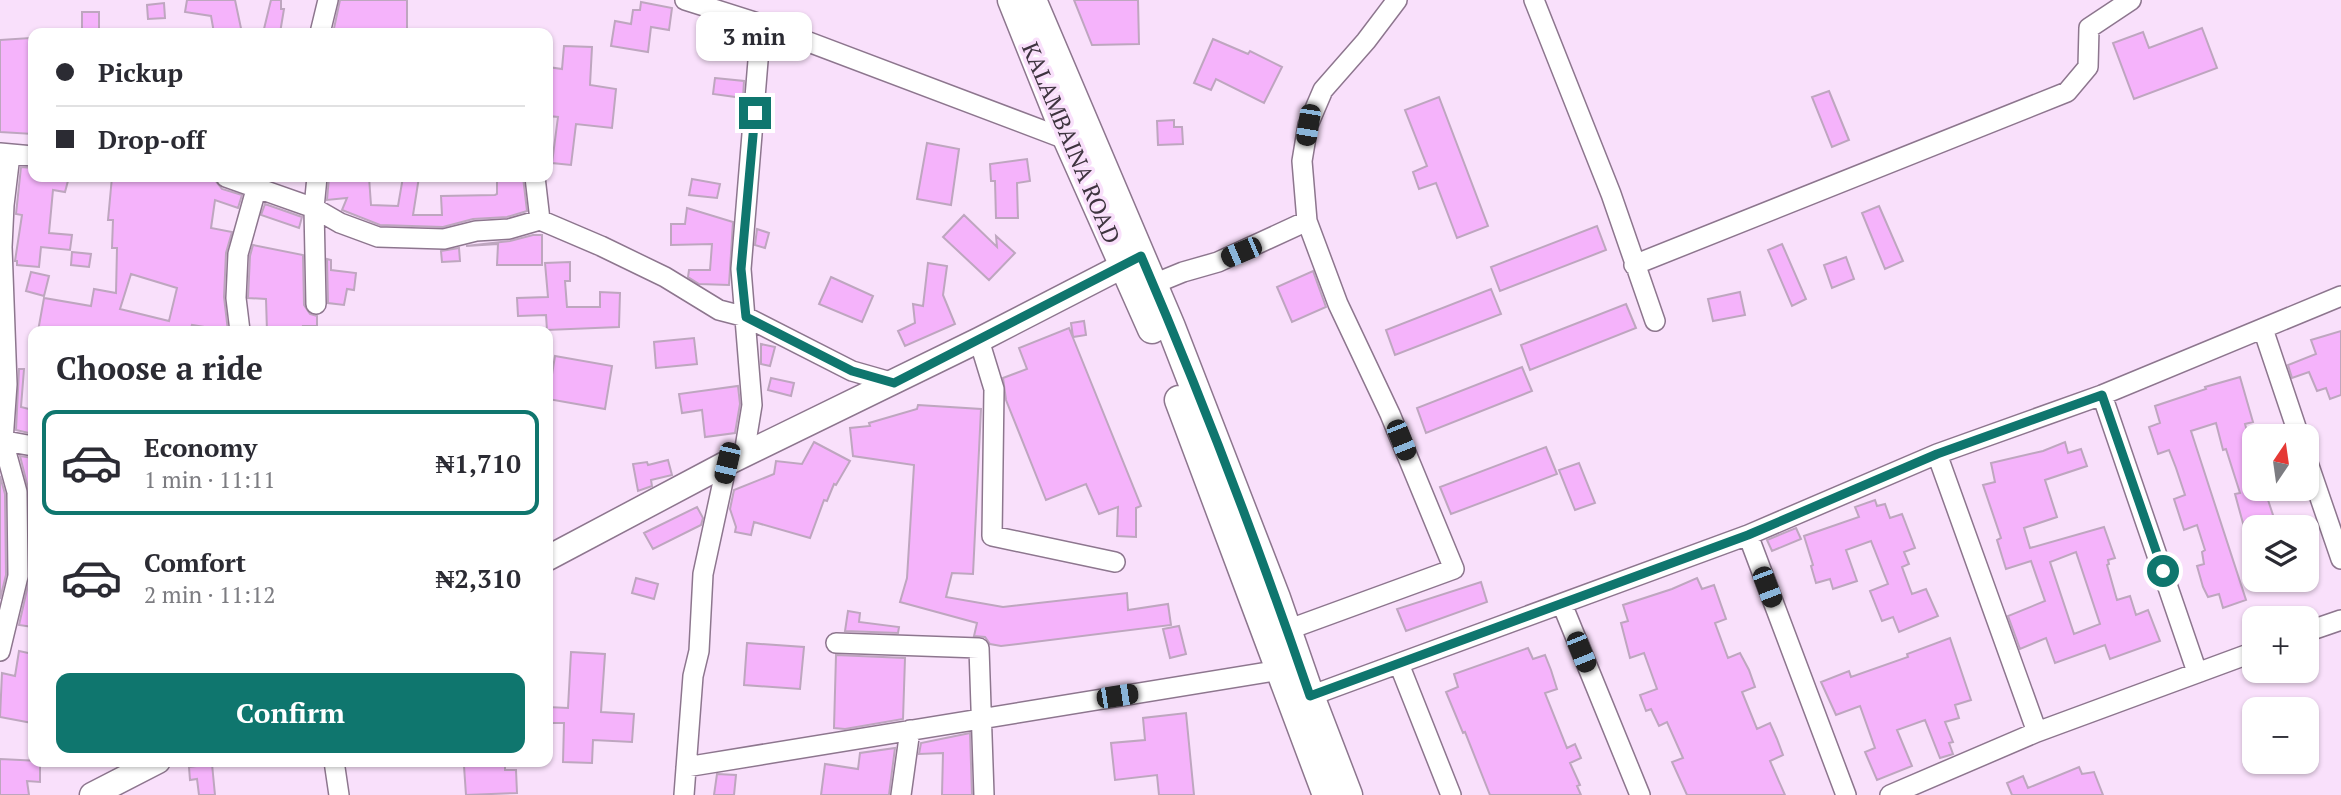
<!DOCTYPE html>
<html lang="en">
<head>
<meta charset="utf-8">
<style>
	body { margin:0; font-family:"PT Serif",serif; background:#f7f7f7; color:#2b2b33; height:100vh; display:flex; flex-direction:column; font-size:26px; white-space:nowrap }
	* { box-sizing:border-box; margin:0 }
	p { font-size:23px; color:#7c7c81 }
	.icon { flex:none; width:38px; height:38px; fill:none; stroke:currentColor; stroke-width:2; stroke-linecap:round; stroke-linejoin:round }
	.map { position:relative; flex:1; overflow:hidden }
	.sheet { position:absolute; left:28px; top:326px; width:525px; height:441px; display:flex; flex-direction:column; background:#fff; border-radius:14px; box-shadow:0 2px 5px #0004 }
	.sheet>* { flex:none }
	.hud { position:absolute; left:28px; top:28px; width:525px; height:154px; border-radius:14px; box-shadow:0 2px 5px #0004; display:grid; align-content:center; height:154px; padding:0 28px; background:#fff }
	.needle { width:46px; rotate:13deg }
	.controls { position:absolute; left:2242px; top:424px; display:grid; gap:14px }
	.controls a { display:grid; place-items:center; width:77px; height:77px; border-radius:14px; background:#fff; box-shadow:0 2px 5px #0004; font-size:35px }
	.end { position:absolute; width:32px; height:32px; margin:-16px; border:9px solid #0f766e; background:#fff; box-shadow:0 0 0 4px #fff }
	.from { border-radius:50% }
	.bubble { position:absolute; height:49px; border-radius:14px; background:#fff; box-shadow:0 2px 5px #0004; font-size:23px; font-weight:600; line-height:49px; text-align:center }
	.car { position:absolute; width:21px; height:42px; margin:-21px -10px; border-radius:9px; box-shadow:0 0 5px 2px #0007; background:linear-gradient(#222 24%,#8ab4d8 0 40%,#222 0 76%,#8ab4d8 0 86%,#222 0) }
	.hud b { display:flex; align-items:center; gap:24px; height:66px; font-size:26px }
	.hud b+b { border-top:2px solid #e1e1e2 }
	.hud i { width:18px; height:18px; background:#2b2b33 }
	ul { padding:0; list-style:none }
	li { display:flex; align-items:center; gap:21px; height:105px; margin:0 14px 10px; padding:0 14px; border:4px solid transparent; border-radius:14px }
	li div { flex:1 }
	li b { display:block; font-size:26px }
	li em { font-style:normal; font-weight:600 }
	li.active { border-color:#0f766e }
	li>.icon { width:63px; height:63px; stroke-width:1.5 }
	h2 { padding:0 28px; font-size:32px; line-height:84px }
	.button { display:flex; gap:14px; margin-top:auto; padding:14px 28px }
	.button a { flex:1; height:80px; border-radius:14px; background:#0f766e; color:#fff; font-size:28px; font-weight:600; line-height:80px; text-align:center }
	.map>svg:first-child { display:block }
	.building { fill:#f5b3fb; stroke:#bea6bf; stroke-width:2; fill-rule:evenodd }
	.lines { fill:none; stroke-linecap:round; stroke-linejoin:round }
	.minor-casing { stroke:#8d768e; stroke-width:22 }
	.tertiary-casing { stroke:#8d768e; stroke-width:27 }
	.secondary-casing { stroke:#8d768e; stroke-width:31 }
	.minor { stroke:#fff; stroke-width:19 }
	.tertiary { stroke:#fff; stroke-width:24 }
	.secondary { stroke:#fff; stroke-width:28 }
	.route { stroke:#0f766e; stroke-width:9 }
	.labels { text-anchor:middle; stroke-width:7; stroke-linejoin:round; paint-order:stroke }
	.street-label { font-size:23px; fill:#3e343f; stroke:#f9e0fb }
</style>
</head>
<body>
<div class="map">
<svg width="2341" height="795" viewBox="0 0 2341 795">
	<rect width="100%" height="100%" fill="#f9e0fb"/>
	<path class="building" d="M187 0H235L242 33H214L211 16 185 12Z
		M271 0H281V9H284L280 33H263Z
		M340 0H407V33H333Z
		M1074 0H1138L1139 44 1092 45Z
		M641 2 672 8 669 30 651 27 648 52 611 46 615 21 631 24 633 10H640Z
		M164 3 165 18 148 19 147 5Z
		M82 12H99V29H82Z
		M2202 28 2217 68 2134 99 2113 43 2143 32 2149 48Z
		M30 38 31 56H33V134L0 132V40Z
		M1213 39 1248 54 1250 51 1282 67 1264 103 1216 79 1211 90 1194 83Z
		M564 46 592 47 590 85 616 89 612 128 576 124 571 165 552 163 558 117 548 116V67L562 69Z
		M715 78 744 81 743 98 713 94Z
		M1829 91 1849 140 1832 147 1812 97Z
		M1439 97 1488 226 1457 238 1436 183 1419 189 1413 172 1427 166 1405 110Z
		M1174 120V127H1182L1183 144 1158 145 1157 121Z
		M927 143 959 149 951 205 917 199Z
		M1027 159 1030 181 1017 183 1018 218H996L995 181H991L990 164Z
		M21 167 33 168V177H69L65 192 53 190 49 233 72 235 70 250 41 247 39 267 17 265V261H15L22 215 16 214Z
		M112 177H205L214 179 222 189 242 195 238 208 215 200 211 228 232 232 226 253 224 297 228 331 192 325 190 331H38L44 298 91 306 94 289 116 293 117 248H112L113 220H108ZM131 274 177 288 169 321 120 309Z
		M329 177H369L371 205 398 206 403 177H419L413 215H442L441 196 495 195 497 194V177H523L527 211 507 217 473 219 443 227 380 225 342 210 347 198 327 200Z
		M692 179 720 184 717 198 689 195Z
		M265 204 302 217 299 228 261 215Z
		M1879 206 1903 261 1885 269 1862 213Z
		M687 208 733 222 729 285 699 284 688 277 689 270H710L712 244 671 245V224H685Z
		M964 215 997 247 996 236 1015 253 989 280 943 237Z
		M1597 226 1606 250 1500 291 1491 267Z
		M757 229 769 233 765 248 755 245Z
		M533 235H542V265H497L498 244 466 246 510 241Z
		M1782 244 1806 299 1792 306 1768 250Z
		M253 245 303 255 304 305 310 314 317 316V326H303L304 331H267L266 299 248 298 250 256Z
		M459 248 460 261 442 262 441 251Z
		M72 252 91 254 89 267 71 265Z
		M1846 257 1854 279 1832 288 1824 265Z
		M327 259 331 260V270L356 273 354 290 347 289 344 305 328 303Z
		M570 262V281H565L567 307H600V292L620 293 619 327 547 330 546 315 518 316 517 298 548 297 545 263Z
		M928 263 947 266 943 295 955 324 905 346 898 331 915 323 913 304 923 306Z
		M1313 271 1326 307 1292 322 1277 287Z
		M31 272 49 276 44 296 26 291Z
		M831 277 873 296 862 322 819 304Z
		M1491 289 1501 314 1395 355 1386 330Z
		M1740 292 1745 315 1713 321 1708 299Z
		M1626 304 1636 328 1530 370 1521 345Z
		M1084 321 1086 335 1073 337 1071 323Z
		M1069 328 1141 506 1136 508V537L1117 536 1118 507 1099 514 1086 484 1046 500 1006 400 1003 378 1027 369 1019 348Z
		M2341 331V395L2330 399 2326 388 2317 391 2309 372 2292 378 2288 365 2316 354 2311 340Z
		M694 338 697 364 656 368 654 342Z
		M761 344 775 347 770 366 761 364Z
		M555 356 612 366 605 409 548 399Z
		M1522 367 1532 391 1426 433 1417 408Z
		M19 369H24L21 407 33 410V434L16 430Z
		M2240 377 2253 422 2245 424 2254 457V488H2295V491L2268 500 2277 527H2244L2235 494 2240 493 2226 449 2223 450 2216 423 2191 431 2246 600 2223 608 2219 594 2208 597 2203 587 2197 566 2204 564 2202 552 2205 550 2197 525 2184 530 2174 499 2185 495 2176 468 2169 450 2158 454 2149 427 2160 423 2155 406 2206 389 2205 387Z
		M771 378 794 383 791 396 768 390Z
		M738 386 740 404 735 433 705 437 702 410 682 413 679 394Z
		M918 405 981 409 973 574 952 573 946 597 1003 607 1127 593 1128 610 1168 604 1171 625 1001 646 990 644 985 637 974 636 977 623 900 602 907 578 914 465 853 456 850 428 870 426 869 423 917 409Z
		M814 442 850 461 836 485 834 484 827 501 824 500 810 538 754 522 751 535 735 532 736 527 730 509 734 490 774 474 776 461 802 464Z
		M2065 442 2068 453 2081 449 2087 466 2045 480 2057 517 2024 528 2030 548 2104 527 2115 558 2108 560 2109 564 2107 565 2117 600 2130 596 2136 615 2148 610 2160 641 2110 659 2105 645 2055 663 2046 638 2020 649 2008 616 2045 601 2031 561 2006 569 1997 540 2001 538 1983 485 1995 482 1991 463 2043 451ZM2076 552 2100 624 2074 634 2050 562Z
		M1546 447 1557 474 1451 514 1440 487Z
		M20 456 33 458V503L30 502 33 533V627L19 625 30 576 29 492Z
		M668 460 672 475 651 480 652 486 638 491 633 464 647 462 648 465Z
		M1579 463 1595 503 1575 510 1559 470Z
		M0 476 5 494 6 575 0 599Z
		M1875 500 1877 506 1885 504 1890 518 1902 514 1915 548 1904 552 1909 564 1902 567 1912 594 1926 589 1938 616 1899 632 1893 617 1882 621 1870 591 1888 584 1871 541 1846 550 1857 581 1833 589 1830 579 1816 583 1811 566 1813 565 1804 536 1859 517 1855 507Z
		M697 507 703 518 701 525 653 549 644 533Z
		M1796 528 1801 539 1772 551 1767 540Z
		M636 578 658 584 654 599 632 593Z
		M1697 578 1702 589 1714 585 1726 619 1715 623 1728 658 1740 653 1749 670 1755 687 1742 692 1757 729 1770 723 1777 739 1783 755 1770 761 1785 795H1687L1672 762 1683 758 1667 722 1659 726 1651 709 1646 711 1640 695 1657 689 1644 653 1630 658 1621 623 1628 621 1623 605 1672 589Z
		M1481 582 1487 602 1406 631 1397 609Z
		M848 611 860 613 859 622 899 627 898 633 845 631Z
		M1179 626 1186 654 1170 658 1163 629Z
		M1950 638 1971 700 1955 705 1959 718 1945 722 1953 742 1949 743 1953 754 1940 758 1925 720 1897 730 1912 766 1877 780 1865 752 1875 748 1860 706 1836 715 1821 682 1849 671 1851 677 1908 657 1907 654Z
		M747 643 804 647 800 689 744 685Z
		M1528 648 1533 659 1545 655 1551 670 1557 689 1545 693 1567 748 1575 744 1581 758 1570 763 1580 785 1577 786 1581 795H1490L1465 732 1463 733 1446 692 1458 687 1454 674Z
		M19 651 33 654 32 723 0 717 2 673 15 676Z
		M571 652 605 654 601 712 634 714 632 742 593 740 592 763 563 762 564 723H548V707L568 708Z
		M836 655 905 658 903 719 845 729 834 728Z
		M1186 713 1194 795H1159L1157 775 1115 780 1111 743 1145 740 1143 718Z
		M970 733 972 795H942L943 753 919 754 921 743Z
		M895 748 889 795H821L825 764 858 769 860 753Z
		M0 759 40 761V782L27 781 29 795H0Z
		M212 764 215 795H199L197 779 190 780 189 767Z
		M505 765V770H516L517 793 466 795 464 766Z
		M2079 767 2082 774 2094 772 2103 795H2012L2007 783 2023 776 2028 788Z
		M717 774 736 775 734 795H714Z"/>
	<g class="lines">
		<defs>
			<path id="minor" d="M685 0 761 24 1068 140
				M1534 0 1611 194 1655 321
				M320 33 328 0
				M0 153 33 156
				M226 177 314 208 340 223 378 237 444 239 476 231 509 229 540 220 601 246 665 277 719 310 746 317 852 371 894 383
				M535 177 540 220
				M1634 265 2067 92 2088 67 2089 28 2131 0
				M1144 288 1183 272 1218 262 1307 221
				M316 304 314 208 317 177
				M2263 329 2299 436
				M240 331 236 298 238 254 257 186
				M979 340 994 389 992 536 1115 562
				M2102 395 2197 672
				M0 440 33 446
				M744 454 752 405 741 269 761 24
				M1937 454 2037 732
				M2306 457 2341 559
				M1748 535 1846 795
				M1562 604 1640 795
				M1287 630 1454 569 1390 414 1338 304 1307 221 1302 161 1308 125 1323 90 1366 41 1397 0
				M2306 632 2341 620
				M836 643 979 648 984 795
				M0 651 18 576 17 492 3 441 7 384 2 247 4 205 10 155
				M1399 664 1451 795
				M1310 696 1748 535 1937 454 2102 395 2341 296
				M334 761 339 795
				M686 767 1280 670
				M684 795 693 676 699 651 703 574 727 463
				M901 795 910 730
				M1890 795 2037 732 2254 652"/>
			<path id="tertiary" d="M548 558 727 463 979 340 1140 257
				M92 795 158 761"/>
			<path id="secondary" d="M1012 0 1068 140 1152 329
				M1032 0 1171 327 1276 598 1310 696 1348 795
				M1179 400 1327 795"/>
		</defs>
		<use href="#minor" class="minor-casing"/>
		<use href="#tertiary" class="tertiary-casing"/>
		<use href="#secondary" class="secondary-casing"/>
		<use href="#minor" class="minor"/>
		<use href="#tertiary" class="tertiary"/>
		<use href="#secondary" class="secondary"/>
	</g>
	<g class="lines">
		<path class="route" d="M755 113 741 269 746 317 852 371 894 383 1141 256C1203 400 1259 548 1310 696L1748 535 1937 454 2102 395 2163 571"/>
	</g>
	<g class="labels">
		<g class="street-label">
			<text transform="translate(1071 143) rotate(67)" y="8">KALAMBAINA ROAD</text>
		</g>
	</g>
</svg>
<div class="controls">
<a><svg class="needle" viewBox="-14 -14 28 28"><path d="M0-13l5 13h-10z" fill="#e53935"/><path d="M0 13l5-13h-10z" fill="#7c7c81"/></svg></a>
<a><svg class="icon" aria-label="layers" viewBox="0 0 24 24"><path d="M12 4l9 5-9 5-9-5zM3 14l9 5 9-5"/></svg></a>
<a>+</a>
<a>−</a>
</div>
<i class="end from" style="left:2163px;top:571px"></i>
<i class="end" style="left:755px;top:113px"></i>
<div class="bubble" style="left:696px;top:12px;width:116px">3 min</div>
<i class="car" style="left:1308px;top:125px;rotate:189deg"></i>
<i class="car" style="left:1241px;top:252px;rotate:247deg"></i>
<i class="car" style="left:1401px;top:440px;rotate:158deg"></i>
<i class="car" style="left:727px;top:463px;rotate:193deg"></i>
<i class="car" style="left:1767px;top:587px;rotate:159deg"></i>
<i class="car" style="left:1581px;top:652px;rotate:158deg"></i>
<i class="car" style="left:1117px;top:696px;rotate:81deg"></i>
<div class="hud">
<b><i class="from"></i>Pickup</b>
<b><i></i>Drop-off</b>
</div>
<section class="sheet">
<h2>Choose a ride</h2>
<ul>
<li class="active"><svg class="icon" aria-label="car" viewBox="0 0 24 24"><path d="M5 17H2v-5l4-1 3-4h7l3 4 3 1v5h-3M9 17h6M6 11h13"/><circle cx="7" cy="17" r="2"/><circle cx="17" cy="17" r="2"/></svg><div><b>Economy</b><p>1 min · 11:11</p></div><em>₦1,710</em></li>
<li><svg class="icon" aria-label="car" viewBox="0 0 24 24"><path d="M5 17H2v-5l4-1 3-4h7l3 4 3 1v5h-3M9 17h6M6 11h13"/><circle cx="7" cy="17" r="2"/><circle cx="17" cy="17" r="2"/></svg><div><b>Comfort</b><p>2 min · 11:12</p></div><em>₦2,310</em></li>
</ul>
<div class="button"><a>Confirm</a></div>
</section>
</div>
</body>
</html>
